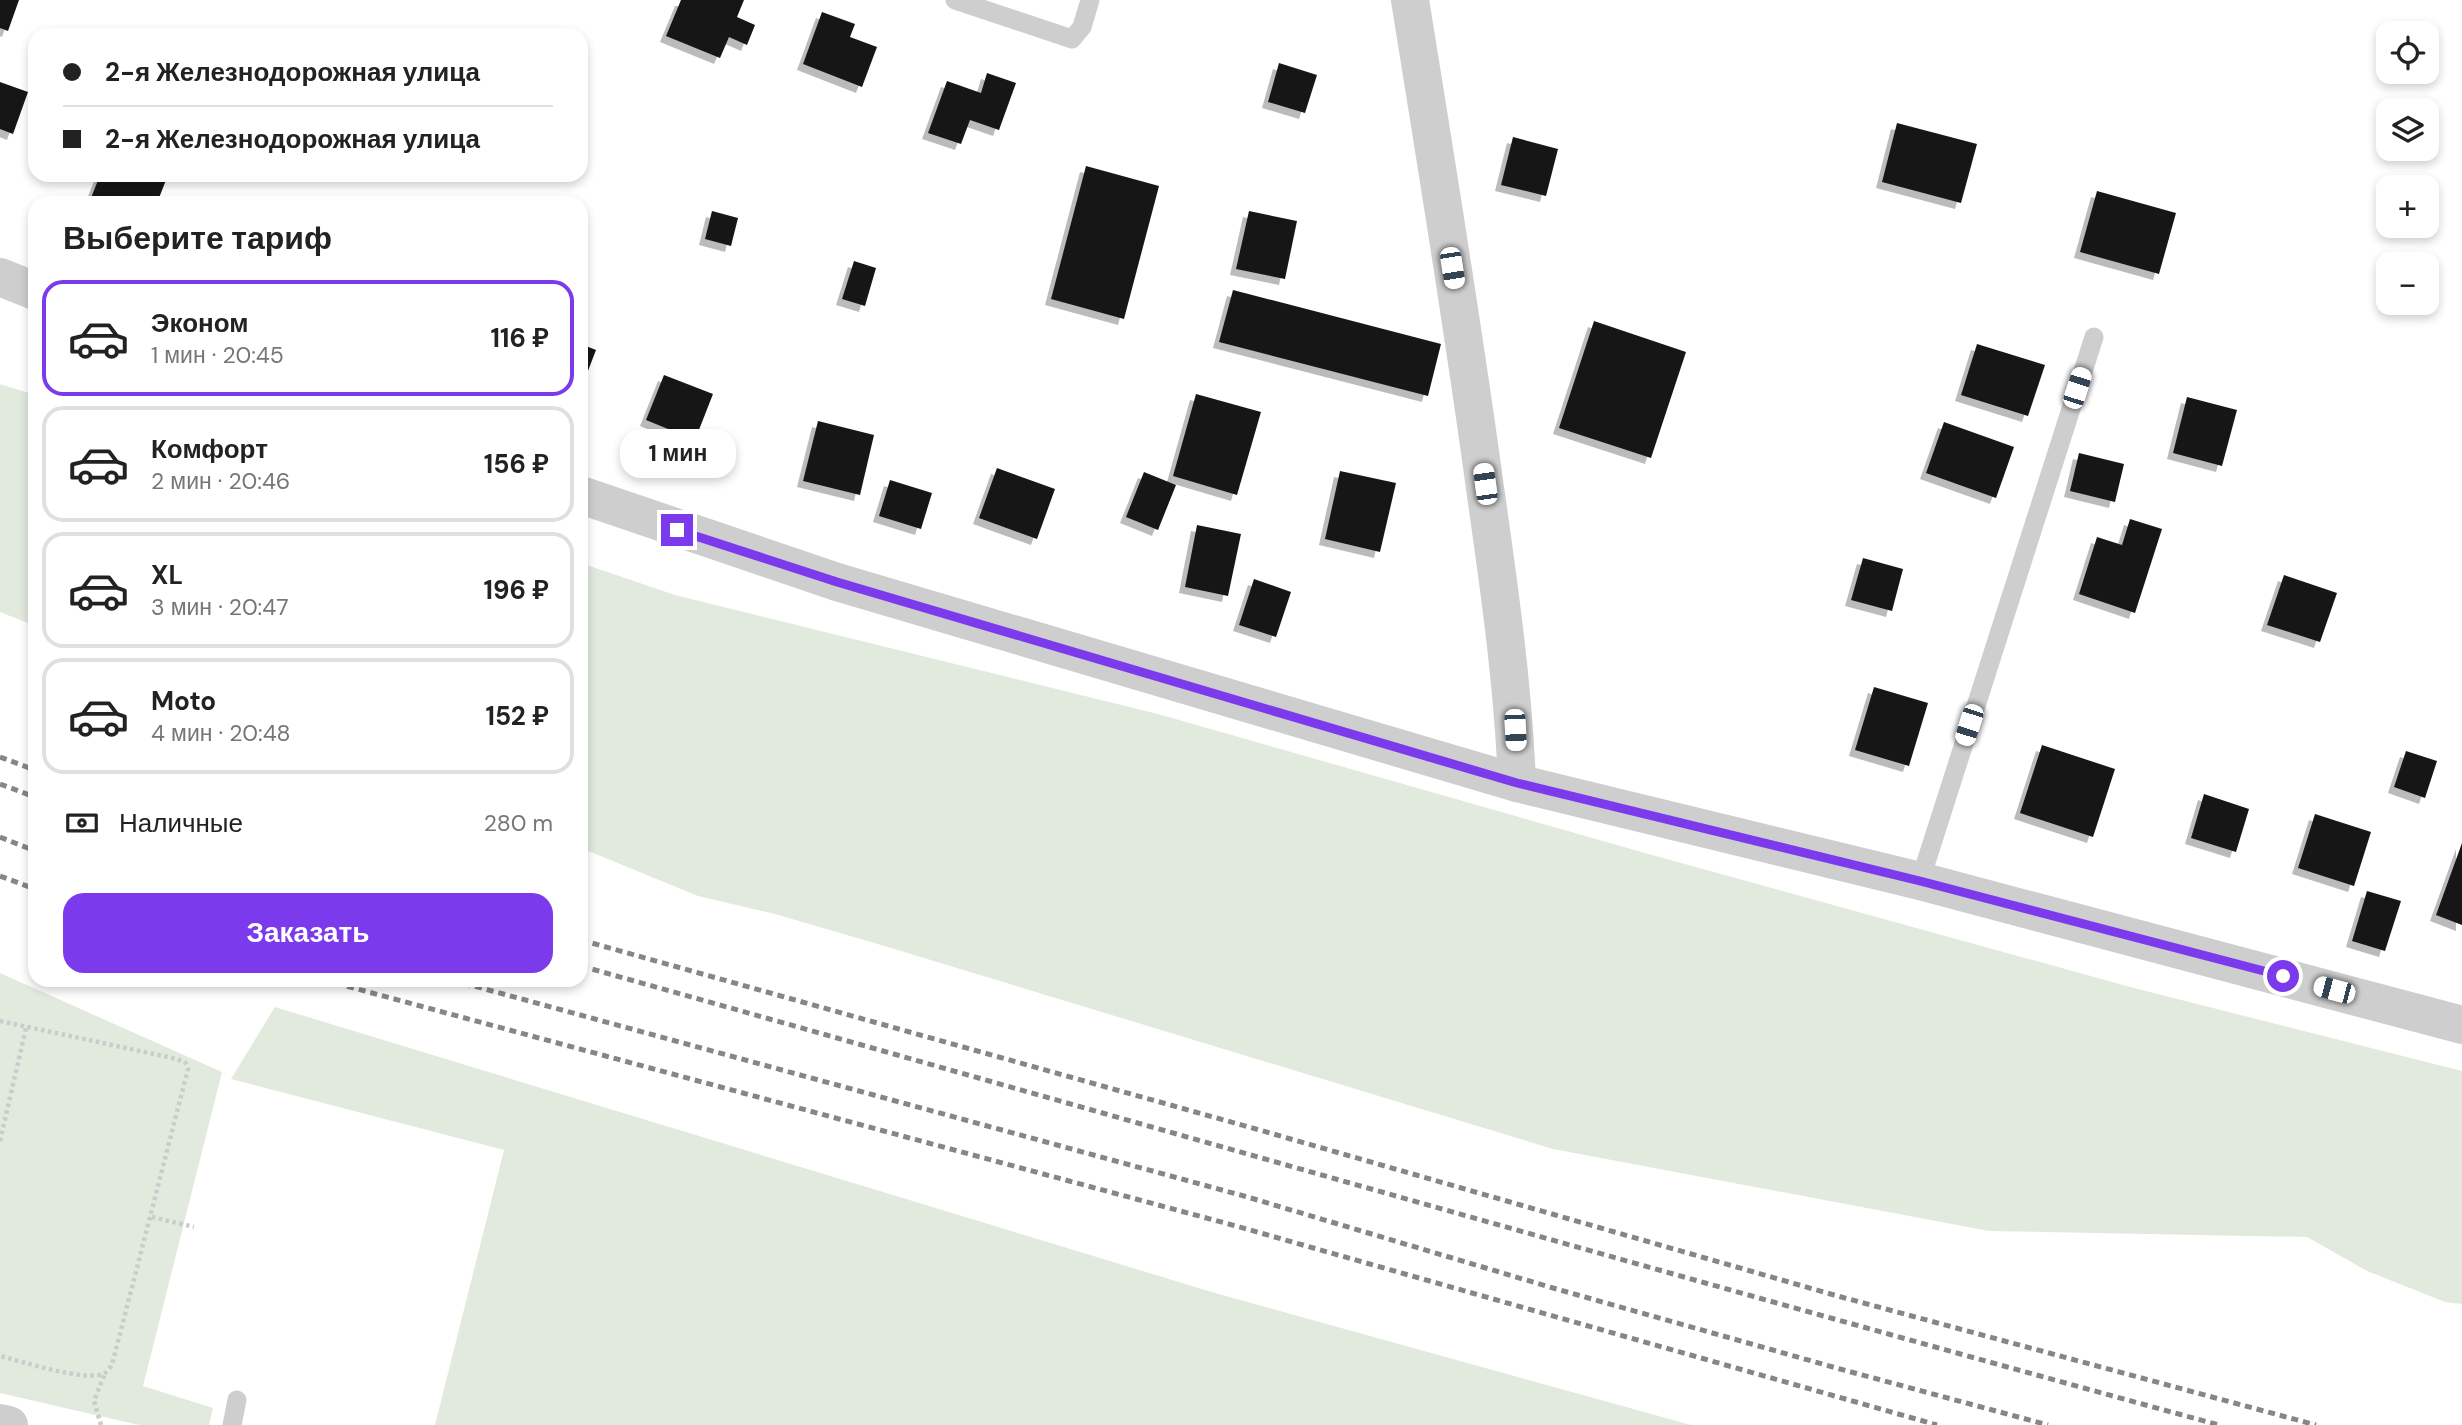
<!DOCTYPE html>
<html lang="ru">
<head>
<meta charset="utf-8">
<style>
	body { margin:0; font-family:"DM Sans",sans-serif; background:#f6f6f6; color:#222; height:100vh; display:flex; flex-direction:column; font-size:26px; white-space:nowrap }
	* { box-sizing:border-box; margin:0 }
	p { font-size:23px; color:#767676 }
	.icon { flex:none; width:38px; height:38px; fill:none; stroke:currentColor; stroke-width:2; stroke-linecap:round; stroke-linejoin:round }
	.map { position:relative; flex:1; overflow:hidden }
	.panel { position:absolute; left:28px; top:196px; width:560px; height:791px; display:flex; flex-direction:column; background:#fff; border-radius:21px; box-shadow:0 4px 10px #0003 }
	.panel>* { flex:none }
	.guide { position:absolute; left:28px; top:28px; width:560px; height:154px; border-radius:21px; box-shadow:0 4px 10px #0003; display:grid; align-content:center; height:154px; padding:0 35px; background:#fff }
	.buttons { position:absolute; left:2376px; top:21px; display:grid; gap:14px }
	.buttons a { display:grid; place-items:center; width:63px; height:63px; border-radius:14px; background:#fff; box-shadow:0 4px 10px #0003; font-size:35px }
	.end { position:absolute; width:32px; height:32px; margin:-16px; border:9px solid #7c3aed; background:#fff; box-shadow:0 0 0 4px #fff }
	.from { border-radius:50% }
	.bubble { position:absolute; height:49px; border-radius:21px; background:#fff; box-shadow:0 4px 10px #0003; font-size:23px; font-weight:700; line-height:49px; text-align:center }
	.car { position:absolute; width:21px; height:42px; margin:-21px -10px; border-radius:9px; box-shadow:0 0 5px 2px #0007; background:linear-gradient(#fff 24%,#345 0 40%,#fff 0 76%,#345 0 86%,#fff 0) }
	.guide b { display:flex; align-items:center; gap:24px; height:66px; font-size:26px }
	.guide b+b { border-top:2px solid #e0e0e0 }
	.guide i { width:18px; height:18px; background:#222 }
	ul { padding:0; list-style:none }
	li { display:flex; align-items:center; gap:21px; height:116px; margin:0 14px 10px; padding:0 21px; border:4px solid #e0e0e0; border-radius:21px }
	li div { flex:1 }
	li b { display:block; font-size:26px }
	li em { font-style:normal; font-weight:700 }
	li.on { border-color:#7c3aed }
	li>.icon { width:63px; height:63px; stroke-width:1.5 }
	h2 { padding:0 35px; font-size:32px; line-height:84px }
	.pay { display:flex; align-items:center; gap:18px; height:77px; padding:0 35px; font-size:26px }
	.pay p { margin-inline-start:auto }
	.action { display:flex; gap:14px; margin-top:auto; padding:14px 35px }
	.action a { flex:1; height:80px; border-radius:21px; background:#7c3aed; color:#fff; font-size:28px; font-weight:700; line-height:80px; text-align:center }
	.map>svg:first-child { display:block }
	.green { fill:#e2eade }
	.building { fill:#181818; filter:url(#shadow) }
	.lines { fill:none; stroke-linecap:round; stroke-linejoin:round }
	.path { stroke:#cbcbcb; stroke-width:4.5; stroke-dasharray:3.5 3.5; stroke-linecap:butt }
	.service { stroke:#cecece; stroke-width:19 }
	.minor { stroke:#cecece; stroke-width:38 }
	.tertiary { stroke:#cecece; stroke-width:38 }
	.rail { stroke:#868686; stroke-width:5; stroke-dasharray:7 5; stroke-linecap:butt }
	.route { stroke:#7c3aed; stroke-width:9 }
</style>
</head>
<body>
<div class="map">
<svg width="2462" height="1425" viewBox="0 0 2462 1425">
	<defs>
		<filter id="shadow"><feDropShadow dx="-6" dy="6" stdDeviation="0" flood-color="#0004"/></filter>
	</defs>
	<rect width="100%" height="100%" fill="#fff"/>
	<path class="green" d="M0 384 35 395V626L0 612Z
		M581 563 675 595 1158 714 1645 853 2134 988 2462 1071V1304L2445 1302 2367 1271 2307 1237 1989 1231 1553 1149 881 945 775 914 698 896 581 848Z
		M0 973 222 1072 143 1386 213 1408 209 1425H139L0 1393Z
		M275 1007 1215 1293 1691 1425H435L504 1150 231 1079Z"/>
	<path class="building" d="M0 0H19L8 31 0 28Z
		M681 0H744L737 17 755 25 747 45 729 37 720 58 666 36Z
		M822 12 855 24 850 37 877 47 862 87 803 64Z
		M1279 63 1317 75 1305 113 1268 102Z
		M987 73 1016 83 999 130 970 120 961 144 928 133 947 81 981 93Z
		M0 82 28 92 13 134 0 129Z
		M1897 123 1977 144 1961 203 1882 182Z
		M1513 137 1558 149 1546 196 1501 185Z
		M1086 166 1159 186 1124 319 1051 299Z
		M100 175H168L157 203H89Z
		M2097 191 2176 213 2159 274 2080 252Z
		M712 211 738 218 731 246 705 239Z
		M1249 211 1297 221 1285 279 1236 269Z
		M854 261 876 268 865 306 842 299Z
		M1233 290 1441 344 1428 396 1219 342Z
		M1594 321 1686 352 1651 458 1559 428Z
		M581 344 596 350 581 389Z
		M1977 344 2045 365 2028 416 1961 395Z
		M664 375 713 394 695 440 646 420Z
		M1196 394 1261 412 1237 495 1173 476Z
		M2187 397 2237 410 2222 466 2173 453Z
		M818 421 874 435 860 495 803 481Z
		M1944 422 2014 447 1996 498 1926 473Z
		M2079 453 2124 464 2115 502 2070 491Z
		M997 468 1055 489 1037 539 979 518Z
		M1340 471 1396 483 1380 552 1325 539Z
		M1144 472 1176 485 1158 530 1126 517Z
		M890 480 932 493 921 529 879 516Z
		M2130 519 2162 529 2135 613 2079 594 2097 537 2122 545Z
		M1197 525 1241 534 1228 596 1185 587Z
		M1863 558 1903 569 1892 611 1851 600Z
		M2284 575 2337 593 2320 642 2267 625Z
		M1254 579 1291 592 1276 637 1239 625Z
		M1874 687 1928 703 1909 766 1855 750Z
		M2042 745 2115 769 2093 837 2020 813Z
		M2406 751 2437 761 2425 798 2394 787Z
		M2204 794 2249 809 2236 852 2191 838Z
		M2315 814 2371 832 2354 886 2298 868Z
		M2462 843V925L2436 915Z
		M2367 891 2401 901 2385 951 2352 941Z"/>
	<g class="lines">
		<path class="path" d="M0 1021 177 1059 185 1062 188 1069 112 1365C111 1366 106 1373 105 1373 88 1383 20 1361 0 1356
			M0 1141 26 1028
			M152 1217 194 1227
			M101 1425 94 1401 105 1373"/>
		<path class="service" d="M955 0 1072 39 1082 27 1090 0
			M1920 881 2094 337
			M232 1425 237 1400"/>
		<path class="minor" d="M1410 0C1436 162 1463 325 1485 488 1499 586 1513 683 1517 783
			M0 1423 9 1425"/>
		<path class="tertiary" d="M0 277 35 291
			M581 495 837 582 1517 783 1920 881 2462 1025"/>
		<path class="rail" d="M0 757 35 770
			M0 784 35 797
			M0 837 35 851
			M0 876 35 889
			M581 940 1256 1129 1834 1295 2316 1425
			M581 966C1127 1119 1672 1276 2219 1425
			M324 980 1236 1226 1937 1425
			M452 980 1244 1196 1553 1288 1840 1369 2048 1425"/>
	</g>
	<g class="lines">
		<path class="route" d="M677 530 837 582 1517 783 1920 881 2283 976"/>
	</g>
</svg>
<div class="buttons">
<a><svg class="icon" aria-label="locate" viewBox="0 0 24 24"><circle cx="12" cy="12" r="6"/><path d="M12 2v4M12 18v4M2 12h4M18 12h4"/></svg></a>
<a><svg class="icon" aria-label="layers" viewBox="0 0 24 24"><path d="M12 4l9 5-9 5-9-5zM3 14l9 5 9-5"/></svg></a>
<a>+</a>
<a>−</a>
</div>
<i class="end from" style="left:2283px;top:976px"></i>
<i class="end" style="left:677px;top:530px"></i>
<div class="bubble" style="left:620px;top:429px;width:116px">1 мин</div>
<i class="car" style="left:1452px;top:268px;rotate:171deg"></i>
<i class="car" style="left:2077px;top:388px;rotate:18deg"></i>
<i class="car" style="left:1485px;top:484px;rotate:352deg"></i>
<i class="car" style="left:1969px;top:725px;rotate:198deg"></i>
<i class="car" style="left:1515px;top:730px;rotate:177deg"></i>
<i class="car" style="left:2334px;top:990px;rotate:285deg"></i>
<div class="guide">
<b><i class="from"></i>2-я Железнодорожная улица</b>
<b><i></i>2-я Железнодорожная улица</b>
</div>
<section class="panel">
<h2>Выберите тариф</h2>
<ul>
<li class="on"><svg class="icon" aria-label="car" viewBox="0 0 24 24"><path d="M5 17H2v-5l4-1 3-4h7l3 4 3 1v5h-3M9 17h6M6 11h13"/><circle cx="7" cy="17" r="2"/><circle cx="17" cy="17" r="2"/></svg><div><b>Эконом</b><p>1 мин · 20:45</p></div><em>116 ₽</em></li>
<li><svg class="icon" aria-label="car" viewBox="0 0 24 24"><path d="M5 17H2v-5l4-1 3-4h7l3 4 3 1v5h-3M9 17h6M6 11h13"/><circle cx="7" cy="17" r="2"/><circle cx="17" cy="17" r="2"/></svg><div><b>Комфорт</b><p>2 мин · 20:46</p></div><em>156 ₽</em></li>
<li><svg class="icon" aria-label="car" viewBox="0 0 24 24"><path d="M5 17H2v-5l4-1 3-4h7l3 4 3 1v5h-3M9 17h6M6 11h13"/><circle cx="7" cy="17" r="2"/><circle cx="17" cy="17" r="2"/></svg><div><b>XL</b><p>3 мин · 20:47</p></div><em>196 ₽</em></li>
<li><svg class="icon" aria-label="car" viewBox="0 0 24 24"><path d="M5 17H2v-5l4-1 3-4h7l3 4 3 1v5h-3M9 17h6M6 11h13"/><circle cx="7" cy="17" r="2"/><circle cx="17" cy="17" r="2"/></svg><div><b>Moto</b><p>4 мин · 20:48</p></div><em>152 ₽</em></li>
</ul>
<div class="pay"><svg class="icon" aria-label="cash" viewBox="0 0 24 24"><path d="M3 7h18v10H3z"/><circle cx="12" cy="12" r="2"/></svg>Наличные<p>280 m</p></div>
<div class="action"><a>Заказать</a></div>
</section>
</div>
</body>
</html>
